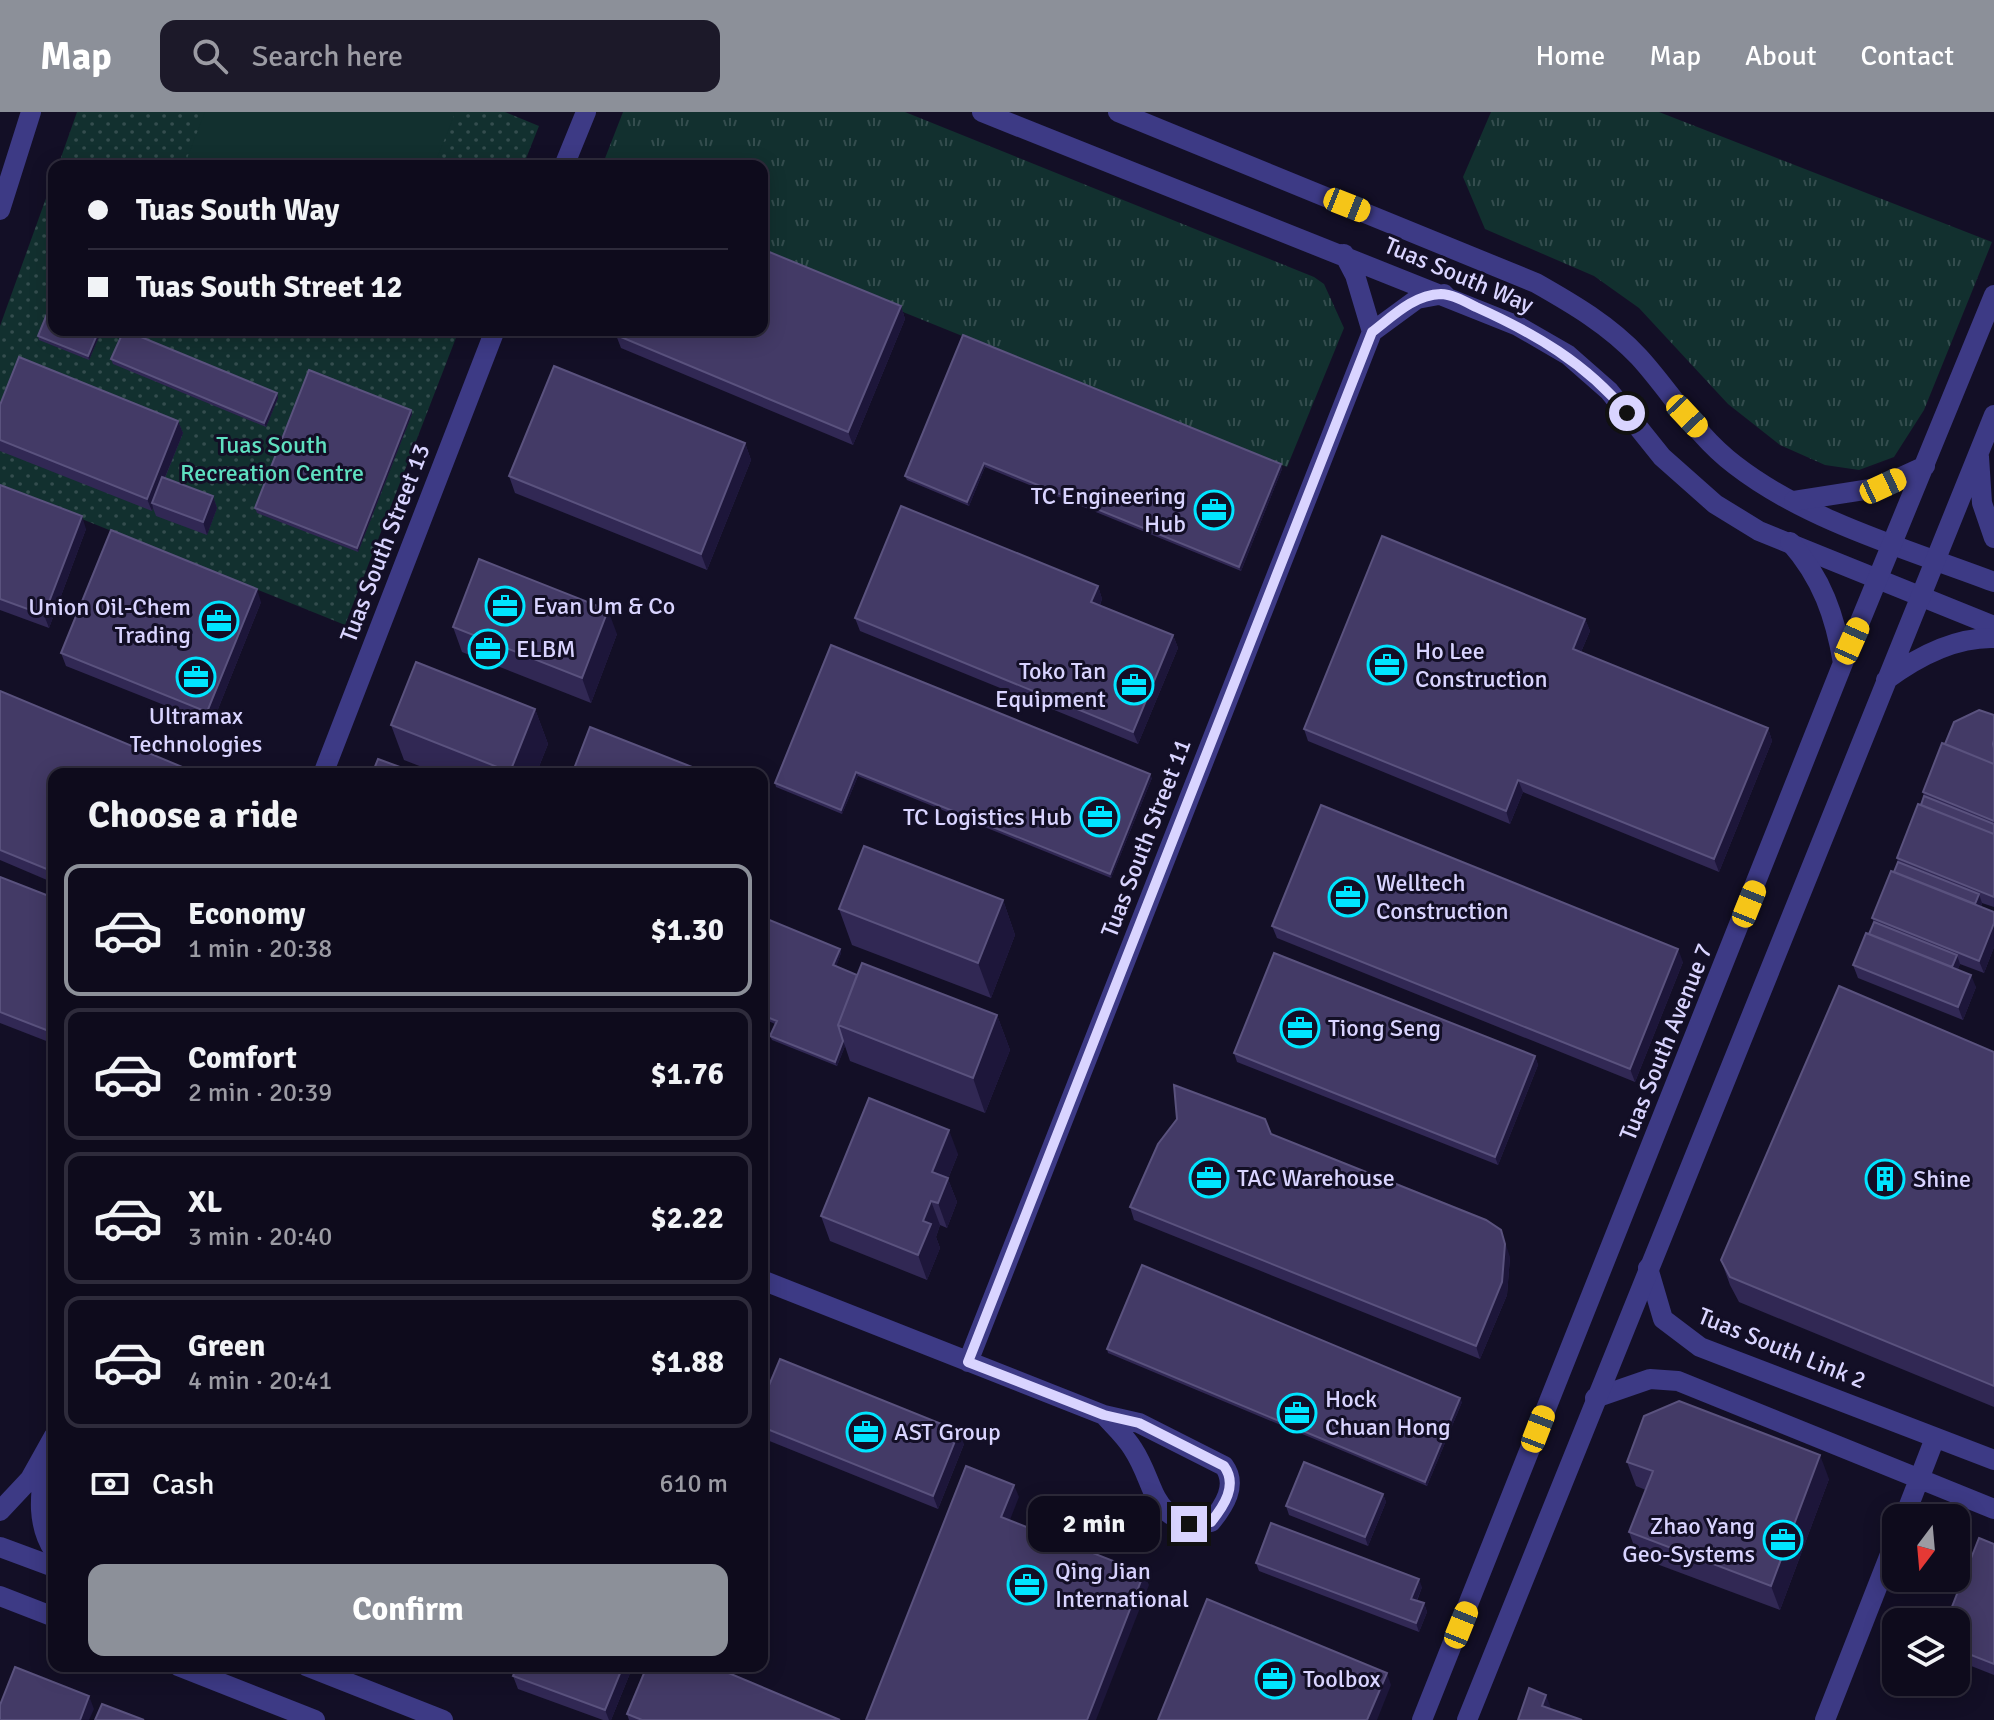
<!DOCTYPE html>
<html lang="en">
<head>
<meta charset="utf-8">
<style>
	body { margin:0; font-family:Signika,sans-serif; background:#1c1929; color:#f1f3f6; height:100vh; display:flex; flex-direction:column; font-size:30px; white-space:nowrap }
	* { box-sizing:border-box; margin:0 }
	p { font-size:26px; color:#9b9ba3 }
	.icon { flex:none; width:44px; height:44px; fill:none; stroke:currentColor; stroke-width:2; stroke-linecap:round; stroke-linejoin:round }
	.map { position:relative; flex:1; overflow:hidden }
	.side { position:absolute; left:48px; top:656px; width:720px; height:904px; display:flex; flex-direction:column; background:#0e0b1c; border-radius:16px; box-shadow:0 4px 20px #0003,0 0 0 2px #2e2b3b }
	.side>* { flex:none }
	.hud { position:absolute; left:48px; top:48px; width:720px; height:176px; border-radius:16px; box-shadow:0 4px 20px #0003,0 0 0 2px #2e2b3b; display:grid; align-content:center; height:176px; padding:0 40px; background:#0e0b1c }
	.needle { width:52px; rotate:196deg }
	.tools { position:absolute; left:1882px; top:1392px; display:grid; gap:16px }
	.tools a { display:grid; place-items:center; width:88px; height:88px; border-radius:16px; background:#0e0b1c; box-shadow:0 4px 20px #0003,0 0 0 2px #2e2b3b; font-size:40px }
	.end { position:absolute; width:36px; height:36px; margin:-18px; border:10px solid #d9d4ff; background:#111; box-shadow:0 0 0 4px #111 }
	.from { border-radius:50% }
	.bubble { position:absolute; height:56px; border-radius:16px; background:#0e0b1c; box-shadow:0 4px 20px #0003,0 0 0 2px #2e2b3b; font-size:26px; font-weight:700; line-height:56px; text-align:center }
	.car { position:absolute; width:24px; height:48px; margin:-24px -12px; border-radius:10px; box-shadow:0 0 6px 2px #0007; background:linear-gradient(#f5c518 24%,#345 0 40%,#f5c518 0 76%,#345 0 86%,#f5c518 0) }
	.hud b { display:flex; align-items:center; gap:28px; height:76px; font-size:30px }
	.hud b+b { border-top:2px solid #2e2b3b }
	.hud i { width:20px; height:20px; background:#f1f3f6 }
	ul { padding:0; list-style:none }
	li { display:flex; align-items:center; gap:24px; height:132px; margin:0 16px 12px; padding:0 24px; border:4px solid #2e2b3b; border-radius:16px }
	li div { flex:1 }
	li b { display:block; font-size:30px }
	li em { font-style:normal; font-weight:700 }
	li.active { border-color:#8c9099 }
	li>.icon { width:72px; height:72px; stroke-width:1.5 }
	h2 { padding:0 40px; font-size:36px; line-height:96px }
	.pay { display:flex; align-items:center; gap:20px; height:88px; padding:0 40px; font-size:30px }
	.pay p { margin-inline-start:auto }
	.action { display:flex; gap:16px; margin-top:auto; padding:16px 40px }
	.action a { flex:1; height:92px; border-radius:16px; background:#8c9099; color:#fff; font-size:32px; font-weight:700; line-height:92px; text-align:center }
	header { display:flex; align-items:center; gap:48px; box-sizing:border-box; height:112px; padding:0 40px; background:#8c9099; color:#fff }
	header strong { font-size:38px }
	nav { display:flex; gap:44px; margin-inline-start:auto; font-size:28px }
	.search { width:560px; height:72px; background:#1c1929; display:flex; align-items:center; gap:20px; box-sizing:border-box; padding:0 28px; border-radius:16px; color:#9b9ba3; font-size:30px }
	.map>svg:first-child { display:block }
	.grass { fill:url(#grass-tufts) }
	.park { fill:url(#park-dots) }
	.garden { fill:#12302f }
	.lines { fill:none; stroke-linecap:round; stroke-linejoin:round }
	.minor { stroke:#3d3a85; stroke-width:20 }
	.tertiary { stroke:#3d3a85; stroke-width:20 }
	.wall { fill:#312854 }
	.shaded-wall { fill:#1d163a }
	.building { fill:#433a66; stroke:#5a527e; stroke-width:2 }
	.route { stroke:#d9d4ff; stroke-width:10 }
	.labels { text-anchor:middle; stroke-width:6; stroke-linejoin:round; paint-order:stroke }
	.street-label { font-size:24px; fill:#d9d4ff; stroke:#130f26 }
	.park-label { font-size:24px; fill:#5fe0c0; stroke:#130f26 }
	.poi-label { font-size:24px; fill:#d9d4ff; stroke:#130f26; text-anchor:start }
</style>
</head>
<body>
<header>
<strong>Map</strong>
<div class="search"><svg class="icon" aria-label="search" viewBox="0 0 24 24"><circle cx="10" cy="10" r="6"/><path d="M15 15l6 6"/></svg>Search here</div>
<nav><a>Home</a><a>Map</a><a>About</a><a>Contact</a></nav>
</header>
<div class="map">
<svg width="1994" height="1608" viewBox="0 0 1994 1608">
	<defs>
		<pattern id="grass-tufts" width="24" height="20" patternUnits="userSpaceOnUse" patternTransform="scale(2)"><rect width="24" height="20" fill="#12302f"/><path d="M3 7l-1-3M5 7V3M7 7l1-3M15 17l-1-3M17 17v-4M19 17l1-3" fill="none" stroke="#344d4e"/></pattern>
		<pattern id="park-dots" width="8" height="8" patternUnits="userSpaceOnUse" patternTransform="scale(2)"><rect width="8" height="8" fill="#12302f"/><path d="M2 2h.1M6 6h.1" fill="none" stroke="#344d4e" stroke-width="1.8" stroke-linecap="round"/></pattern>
	</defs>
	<rect width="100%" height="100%" fill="#130f26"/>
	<path class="grass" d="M623 0H905L1314 165 1324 172 1344 216 1287 355 762 143V54H602Z
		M1491 0H1659L1992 130 1924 298 1894 345 1859 358 1825 353 1780 333 1728 292 1639 196 1594 164 1485 117 1463 65Z"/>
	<path class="park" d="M77 0H505L539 14 523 54H58Z
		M54 64V218H459L345 513 0 374V214Z"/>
	<path class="garden" d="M205 0H453L455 1 434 54H200L186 49Z"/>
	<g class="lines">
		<path class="minor" d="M982 0 1518 214 1568 243 1609 279 1662 345 1715 392 1759 419 1994 514
			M1118 0 1536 171C1573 192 1609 213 1639 245 1671 280 1696 324 1735 353 1807 409 1910 438 1994 470
			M564 54 586 0
			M0 98 31 0
			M1344 142 1355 163 1372 220
			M323 662 495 218
			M1648 1156 1663 1207 1700 1235 1994 1348
			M762 1168 1104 1303 1139 1311 1224 1354C1238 1373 1224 1394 1211 1410 1149 1414 1158 1375 1133 1337 1126 1325 1114 1314 1104 1303
			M968 1250 1372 220 1417 187 1444 182
			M1595 1286 1650 1267 1678 1269 1994 1397
			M45 1346C41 1379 35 1410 54 1439
			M0 1399 30 1367 54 1324
			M1904 1406 1935 1326
			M1825 1608 1896 1427"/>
		<path class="tertiary" d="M1979 345 1982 391 1994 426
			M1794 389 1877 376 1925 354
			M1790 430C1822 466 1835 504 1843 551
			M1886 568C1917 545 1955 525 1994 526
			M0 1435 54 1455
			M0 1484 54 1505
			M178 1554 315 1608
			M306 1554 443 1608
			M1422 1608 1843 551 1994 183
			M1467 1608 1994 303"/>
	</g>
	<path class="wall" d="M901 194 905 207 853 333 621 236 616 223Z
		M102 218 89 248 39 228 38 224Z
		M352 218H374L371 225Z
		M963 223 1281 352 1282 357 1241 459 985 355 969 394 907 368 905 364Z
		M111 247 277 281 278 286 266 315 113 252Z
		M0 293 178 309 183 321 165 366 213 384 217 396 207 423 156 404 153 396 152 399 0 339Z
		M411 298 412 302 358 440 257 401 255 396Z
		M745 331 751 348 707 458 515 381 509 364Z
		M0 373 86 417 49 516 0 498Z
		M1098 474 1102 487 1100 493 1173 523 1178 536 1138 632 860 519 855 506Z
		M261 490 212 612 66 554 61 541Z
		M1585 507 1590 519 1581 540 1768 616 1772 629 1719 760 1523 680 1510 712 1308 629 1304 617Z
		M453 515 617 522 591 591 462 540Z
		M831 533 1152 666 1111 766 858 664 842 702 776 675 775 671Z
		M0 579 54 662V771L0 748Z
		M535 597 548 632 536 662H440L404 648 391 613Z
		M1994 603V795L1982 791 1981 795 1994 800V835L1984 861 1960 852 1958 857 1976 875 1963 908 1858 866 1853 853 1869 822 1874 810 1872 806 1894 760 1898 750 1897 746 1924 684 1923 680 1945 632Z
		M0 765 54 786V932L0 911Z
		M1003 788 1015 823 991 886 852 833 839 797Z
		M762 805 840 837 841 841 836 854 857 863 997 903 1010 938 985 1001 850 949 845 934 837 954 772 928 770 924 775 912 762 906Z
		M1272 814 1683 850 1635 970 1277 826Z
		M1994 940V1295L1739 1190 1730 1173 1721 1148Z
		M1234 941 1535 944 1538 953 1498 1053 1237 950Z
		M1271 1022 1510 1145 1507 1183 1480 1247 1134 1108 1130 1095Z
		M958 1042 948 1067 957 1090 947 1116 940 1113 936 1125 940 1136 927 1168 830 1129 821 1104Z
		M1107 1237 1462 1290 1427 1374 1108 1241Z
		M762 1290 964 1332 938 1397 762 1326Z
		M1627 1350 1829 1367 1780 1498 1638 1445 1629 1420 1646 1378 1636 1374Z
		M1383 1382 1386 1390 1368 1434 1289 1403 1286 1394Z
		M1994 1432V1563L1956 1548V1510Z
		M1256 1451 1422 1475 1417 1489 1424 1491 1427 1500 1419 1520 1259 1459Z
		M633 1554 611 1608H603L518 1577 513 1564Z
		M627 1602 840 1608H629Z"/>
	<path class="shaded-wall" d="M901 194 905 207 853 333 848 320Z
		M99 218H102L89 248 88 244Z
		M277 281 278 286 266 315 264 311Z
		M411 298 412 302 358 440 357 436Z
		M178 309 183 321 154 392 152 391 153 396 152 399 147 387Z
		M745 331 751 348 707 458 701 442Z
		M984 351 985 355 969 394 967 390Z
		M1281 352 1282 357 1241 459 1239 455Z
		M213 384 217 396 207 423 203 410Z
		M82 404 86 417 49 516 44 503Z
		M1098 474 1102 487 1096 502 1091 490Z
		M257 477 261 490 212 612 207 600Z
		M608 498 617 522 591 591 582 566Z
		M1585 507 1590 519 1577 549 1573 537Z
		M1173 523 1178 536 1138 632 1133 620Z
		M535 597 548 632 536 662H511L510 660Z
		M1768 616 1772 629 1719 760 1714 747Z
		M856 660 858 664 842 702 841 698Z
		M1150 662 1152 666 1111 766 1110 762Z
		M1518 668 1523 680 1510 712 1506 699Z
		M1979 782 1982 791 1977 804 1974 795Z
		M1003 788 1015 823 991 886 978 851Z
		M1994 811V835L1984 861 1979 849Z
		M840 837 841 841 835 858 833 853Z
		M1678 837 1683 850 1635 970 1630 957Z
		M1957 843 1960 852 1954 867 1951 858Z
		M1971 863 1976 875 1963 908 1958 895Z
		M997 903 1010 938 985 1001 973 966Z
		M843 929 845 934 837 954 835 950Z
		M1535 944 1538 953 1498 1053 1495 1045Z
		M949 1018 958 1042 948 1067 957 1090 947 1116 938 1091 932 1060Z
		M931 1089 940 1113 936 1125 940 1136 927 1168 918 1143 923 1109Z
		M1501 1118 1510 1145 1507 1183 1480 1247 1476 1234Z
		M1460 1286 1462 1290 1427 1374 1425 1370Z
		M959 1319 964 1332 938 1397 933 1384Z
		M1820 1343 1829 1367 1780 1498 1771 1474Z
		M1014 1373 1019 1385 1006 1418 1001 1405Z
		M1383 1382 1386 1390 1368 1434 1365 1425Z
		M1144 1461 1149 1473 1096 1608H1087Z
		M1419 1467 1422 1475 1414 1495 1411 1487Z
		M1424 1491 1427 1500 1419 1520 1416 1511Z
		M623 1554H633L611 1608H609L605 1598Z
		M1387 1561 1391 1573 1377 1608H1367Z
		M1546 1583 1555 1607 1542 1594Z
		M89 1584 94 1597 89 1608H80Z"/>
	<path class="building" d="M762 137 901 194 848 320 616 223 618 218H762Z
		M54 185V218H99L88 244 38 224Z
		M124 218 277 281 264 311 111 247Z
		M963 223 1281 352 1239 455 984 351 967 390 905 364Z
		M19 245 178 309 147 387 0 328V293Z
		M554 254 745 331 701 442 509 364Z
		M309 258 411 298 357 436 255 396Z
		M162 365 213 384 203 410 152 391Z
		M0 373 82 404 44 503 0 487Z
		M901 394 1098 474 1091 490 1173 523 1133 620 855 506Z
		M111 418 257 477 207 600 61 541Z
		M1382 424 1585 507 1573 537 1768 616 1714 747 1518 668 1506 699 1304 617Z
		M479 447 608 498 582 566 453 515Z
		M831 533 1150 662 1110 762 856 660 841 698 775 671Z
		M416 550 535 597 510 660 391 613Z
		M0 579 199 662H54V760L0 738Z
		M1979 598 1994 603V628L1993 632 1994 636V652L1945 632 1954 610Z
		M590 615 710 662H572Z
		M1942 631 1994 652V709L1923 680Z
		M378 647 419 662H372Z
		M1924 684 1994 712V722L1921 693Z
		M1918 692 1994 722V785L1897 746Z
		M1321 693 1678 837 1630 957 1272 814Z
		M864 734 1003 788 978 851 839 797Z
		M1898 750 1979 782 1975 792 1894 760Z
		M1891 759 1994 800V811L1979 849 1872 806Z
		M0 765 54 786V921L0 900Z
		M762 805 840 837 833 853 857 863 838 913 843 929 835 950 770 924 777 909 762 903Z
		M1874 810 1957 843 1952 855 1869 822Z
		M1866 821 1971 863 1958 895 1853 853Z
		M1274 841 1535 944 1495 1045 1234 941Z
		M862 851 997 903 973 966 838 913Z
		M1839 874 1994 940V1274L1730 1165 1721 1148Z
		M1174 973 1265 1007 1271 1022 1486 1108 1501 1118 1505 1132 1502 1170 1476 1234 1130 1095 1158 1032 1177 1007Z
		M869 986 949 1018 932 1060 948 1066 938 1091 931 1089 923 1109 931 1112 918 1143 821 1104Z
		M1142 1153 1460 1286 1425 1370 1107 1237Z
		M780 1247 959 1319 933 1384 762 1315V1290Z
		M1679 1289 1820 1343 1771 1474 1629 1420 1653 1359 1627 1350 1644 1304Z
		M1304 1350 1383 1382 1365 1425 1286 1394Z
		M966 1354 1014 1373 1001 1405 1144 1461 1087 1608H866Z
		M1271 1411 1419 1467 1411 1487 1424 1491 1416 1511 1256 1451Z
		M1979 1426 1994 1432V1552L1956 1537V1510H1946Z
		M1207 1487 1387 1561 1367 1608H1158Z
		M517 1554H623L605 1598 513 1564Z
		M647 1554H712L840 1608H642L627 1602Z
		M15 1555 89 1584 80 1608H0V1593Z
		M1529 1576 1546 1583 1542 1594 1582 1608H1518Z
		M102 1592 144 1608H95Z"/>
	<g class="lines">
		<path class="route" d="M1189 1412 1211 1410C1224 1394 1238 1373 1224 1354L1139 1311 1104 1303 968 1250 1372 220C1393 204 1413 183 1441 182 1452 182 1466 190 1476 195 1534 221 1586 251 1627 301"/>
	</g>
	<defs>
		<symbol id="office-ring" viewBox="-11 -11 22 22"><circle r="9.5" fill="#130f26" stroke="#00e5ff" stroke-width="1.5"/><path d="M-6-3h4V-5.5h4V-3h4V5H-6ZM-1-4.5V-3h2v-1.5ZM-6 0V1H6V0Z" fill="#00e5ff"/></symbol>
		<symbol id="building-ring" viewBox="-11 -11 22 22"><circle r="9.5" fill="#130f26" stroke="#00e5ff" stroke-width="1.5"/><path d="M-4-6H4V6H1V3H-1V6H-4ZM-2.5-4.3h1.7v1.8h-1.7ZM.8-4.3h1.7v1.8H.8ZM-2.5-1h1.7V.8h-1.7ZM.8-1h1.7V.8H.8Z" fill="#00e5ff"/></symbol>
	</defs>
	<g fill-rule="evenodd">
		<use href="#office-ring" x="1192" y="376" width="44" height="44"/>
		<use href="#office-ring" x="483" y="472" width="44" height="44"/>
		<use href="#office-ring" x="197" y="487" width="44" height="44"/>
		<use href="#office-ring" x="466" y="515" width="44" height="44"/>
		<use href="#office-ring" x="1365" y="531" width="44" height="44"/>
		<use href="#office-ring" x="174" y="543" width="44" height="44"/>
		<use href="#office-ring" x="1112" y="551" width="44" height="44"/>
		<use href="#office-ring" x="1078" y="683" width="44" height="44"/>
		<use href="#office-ring" x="1326" y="763" width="44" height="44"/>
		<use href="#office-ring" x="1278" y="894" width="44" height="44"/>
		<use href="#office-ring" x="1187" y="1044" width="44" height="44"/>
		<use href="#building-ring" x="1863" y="1045" width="44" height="44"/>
		<use href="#office-ring" x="1275" y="1279" width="44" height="44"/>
		<use href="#office-ring" x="844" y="1298" width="44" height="44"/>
		<use href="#office-ring" x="1761" y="1406" width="44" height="44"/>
		<use href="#office-ring" x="1005" y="1451" width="44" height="44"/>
		<use href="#office-ring" x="1253" y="1545" width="44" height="44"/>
	</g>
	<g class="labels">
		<g class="street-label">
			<text transform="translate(1459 163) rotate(23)" y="8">Tuas South Way</text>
			<text transform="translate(385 431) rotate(-69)" y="8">Tuas South Street 13</text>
			<text transform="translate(1146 726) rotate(-69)" y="8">Tuas South Street 11</text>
			<text transform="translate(1666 930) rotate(-68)" y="8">Tuas South Avenue 7</text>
			<text transform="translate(1782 1236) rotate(22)" y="8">Tuas South Link 2</text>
		</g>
		<g class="park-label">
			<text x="272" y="341">Tuas South<tspan x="272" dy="28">Recreation Centre</tspan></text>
		</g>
		<g class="poi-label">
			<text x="1186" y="392" text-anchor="end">TC Engineering<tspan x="1186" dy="28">Hub</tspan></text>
			<text x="533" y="502">Evan Um &amp; Co</text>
			<text x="191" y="503" text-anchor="end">Union Oil-Chem<tspan x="191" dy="28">Trading</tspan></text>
			<text x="516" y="545">ELBM</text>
			<text x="1415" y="547">Ho Lee<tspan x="1415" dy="28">Construction</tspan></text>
			<text x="1106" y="567" text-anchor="end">Toko Tan<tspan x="1106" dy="28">Equipment</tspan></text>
			<text x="196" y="612" text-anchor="middle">Ultramax<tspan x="196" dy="28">Technologies</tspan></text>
			<text x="1072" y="713" text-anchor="end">TC Logistics Hub</text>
			<text x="1376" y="779">Welltech<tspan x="1376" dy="28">Construction</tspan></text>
			<text x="1328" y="924">Tiong Seng</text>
			<text x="1237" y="1074">TAC Warehouse</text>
			<text x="1913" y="1075">Shine</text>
			<text x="1325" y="1295">Hock<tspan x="1325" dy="28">Chuan Hong</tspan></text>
			<text x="894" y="1328">AST Group</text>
			<text x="1755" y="1422" text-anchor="end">Zhao Yang<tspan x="1755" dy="28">Geo-Systems</tspan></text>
			<text x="1055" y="1467">Qing Jian<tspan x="1055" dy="28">International</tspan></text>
			<text x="1303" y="1575">Toolbox</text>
		</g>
	</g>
</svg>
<div class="tools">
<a><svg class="needle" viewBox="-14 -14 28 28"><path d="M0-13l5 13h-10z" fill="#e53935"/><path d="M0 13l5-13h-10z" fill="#9b9ba3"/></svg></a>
<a><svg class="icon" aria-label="layers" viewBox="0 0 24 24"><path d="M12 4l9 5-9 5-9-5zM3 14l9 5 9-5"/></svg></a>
</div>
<i class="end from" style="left:1627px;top:301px"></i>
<i class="end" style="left:1189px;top:1412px"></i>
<div class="bubble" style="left:1028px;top:1384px;width:132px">2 min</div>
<i class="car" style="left:1347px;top:93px;rotate:112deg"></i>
<i class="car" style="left:1687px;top:304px;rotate:137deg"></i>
<i class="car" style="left:1883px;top:374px;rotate:65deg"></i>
<i class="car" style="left:1852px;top:529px;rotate:24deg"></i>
<i class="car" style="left:1749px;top:792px;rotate:22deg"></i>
<i class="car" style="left:1538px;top:1317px;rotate:21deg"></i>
<i class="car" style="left:1461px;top:1513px;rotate:22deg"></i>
<div class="hud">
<b><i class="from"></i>Tuas South Way</b>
<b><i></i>Tuas South Street 12</b>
</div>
<section class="side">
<h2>Choose a ride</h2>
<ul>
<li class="active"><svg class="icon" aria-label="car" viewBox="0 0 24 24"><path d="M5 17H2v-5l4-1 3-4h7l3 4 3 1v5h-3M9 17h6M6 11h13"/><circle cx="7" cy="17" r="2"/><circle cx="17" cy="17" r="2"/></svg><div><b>Economy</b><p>1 min · 20:38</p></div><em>$1.30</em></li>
<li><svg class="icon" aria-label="car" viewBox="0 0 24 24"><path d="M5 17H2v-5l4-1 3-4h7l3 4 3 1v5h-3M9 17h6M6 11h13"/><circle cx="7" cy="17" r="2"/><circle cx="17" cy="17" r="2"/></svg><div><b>Comfort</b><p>2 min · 20:39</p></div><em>$1.76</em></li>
<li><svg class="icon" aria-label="car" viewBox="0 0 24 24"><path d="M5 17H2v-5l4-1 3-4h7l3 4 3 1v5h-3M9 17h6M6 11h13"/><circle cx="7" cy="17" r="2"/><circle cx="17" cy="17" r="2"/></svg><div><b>XL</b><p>3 min · 20:40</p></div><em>$2.22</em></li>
<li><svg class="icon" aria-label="car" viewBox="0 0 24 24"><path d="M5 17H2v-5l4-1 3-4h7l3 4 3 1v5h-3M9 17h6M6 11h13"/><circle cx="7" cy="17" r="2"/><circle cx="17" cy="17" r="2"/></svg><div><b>Green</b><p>4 min · 20:41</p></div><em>$1.88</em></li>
</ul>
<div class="pay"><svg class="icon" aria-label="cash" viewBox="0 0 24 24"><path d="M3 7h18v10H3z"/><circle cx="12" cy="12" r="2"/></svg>Cash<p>610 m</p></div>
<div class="action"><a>Confirm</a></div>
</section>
</div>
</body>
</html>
